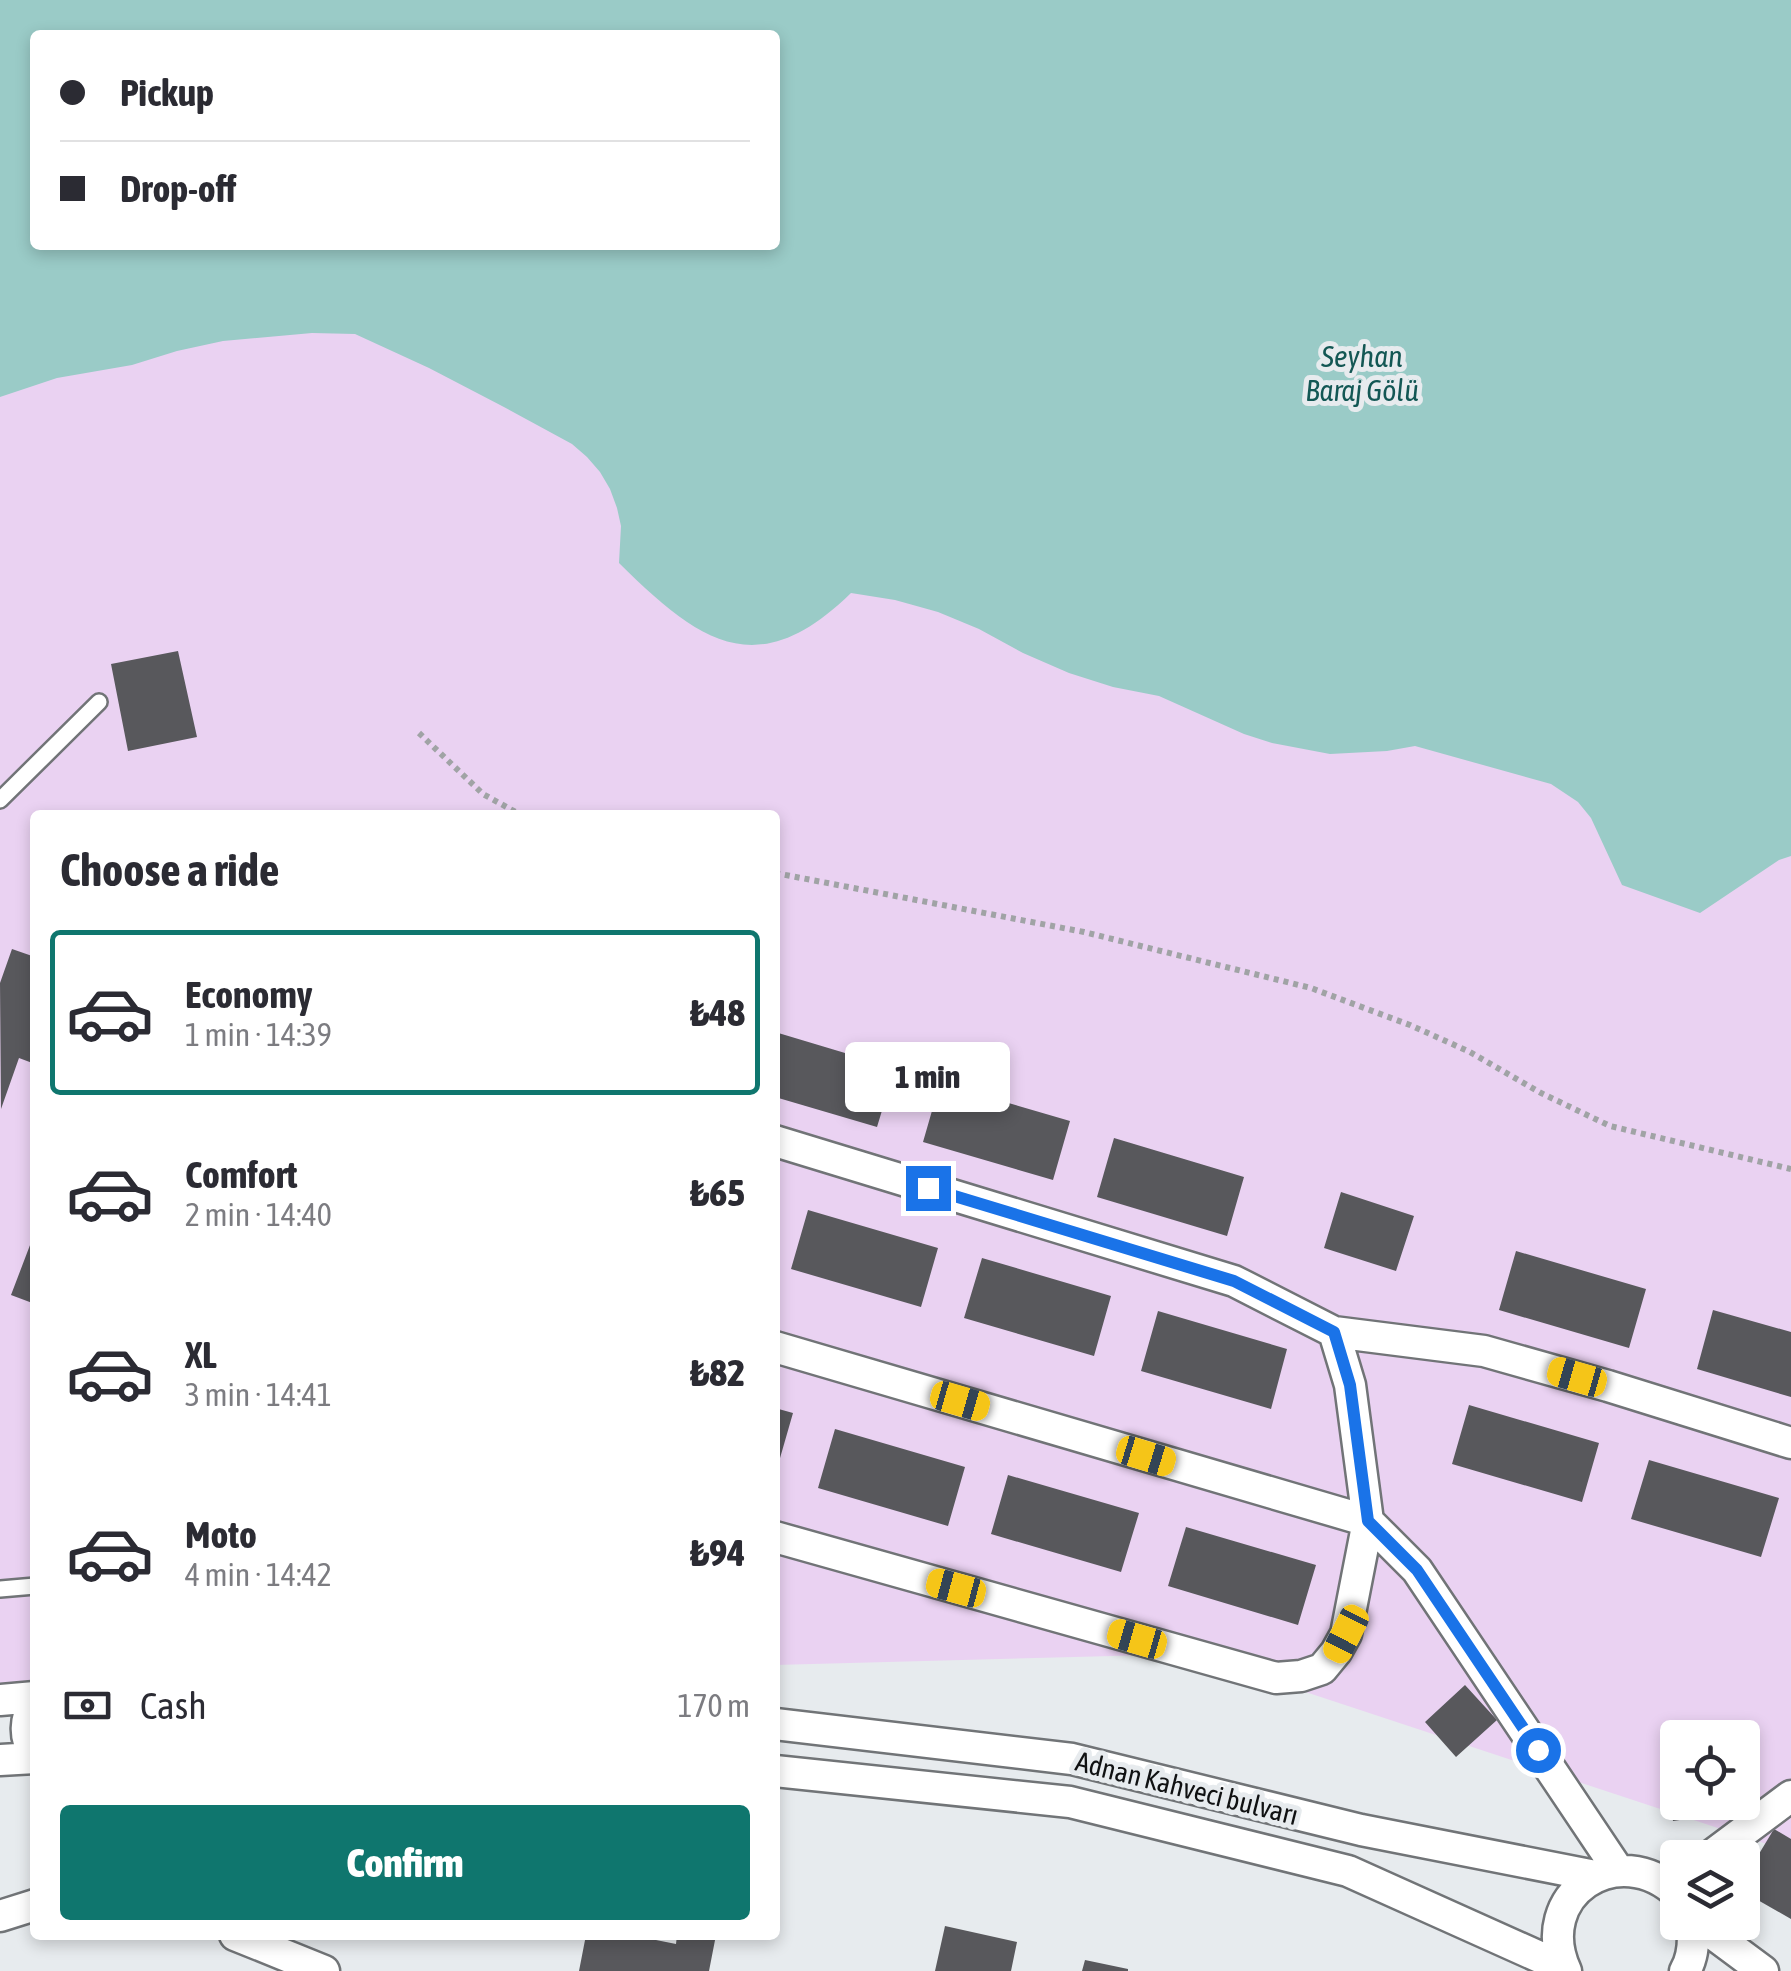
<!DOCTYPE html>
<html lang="en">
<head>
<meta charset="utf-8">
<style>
	body { margin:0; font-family:"Asap Condensed",sans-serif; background:#f2f2f3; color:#2b2b33; height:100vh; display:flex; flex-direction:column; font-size:38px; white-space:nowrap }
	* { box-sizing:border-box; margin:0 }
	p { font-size:32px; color:#7c7c81 }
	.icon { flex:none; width:55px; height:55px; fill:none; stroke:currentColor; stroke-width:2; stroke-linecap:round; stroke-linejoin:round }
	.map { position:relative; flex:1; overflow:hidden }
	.details { position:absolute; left:30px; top:810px; width:750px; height:1130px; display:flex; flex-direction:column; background:#fff; border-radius:10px; box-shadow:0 5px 15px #0003 }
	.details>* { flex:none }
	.hud { position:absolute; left:30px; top:30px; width:750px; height:220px; border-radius:10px; box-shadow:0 5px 15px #0003; display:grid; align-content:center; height:220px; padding:0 30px; background:#fff }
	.buttons { position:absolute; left:1660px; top:1720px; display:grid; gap:20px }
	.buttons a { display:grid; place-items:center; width:100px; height:100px; border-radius:10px; background:#fff; box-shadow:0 5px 15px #0003; font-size:50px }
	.end { position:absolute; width:45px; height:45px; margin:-22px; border:12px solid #1a73e8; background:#fff; box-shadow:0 0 0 5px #fff }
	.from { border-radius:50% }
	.bubble { position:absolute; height:70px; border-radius:10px; background:#fff; box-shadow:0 5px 15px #0003; font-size:32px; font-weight:800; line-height:70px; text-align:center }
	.car { position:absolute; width:30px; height:60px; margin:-30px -15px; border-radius:12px; box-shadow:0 0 8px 2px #0007; background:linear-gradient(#f5c518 24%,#345 0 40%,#f5c518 0 76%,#345 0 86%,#f5c518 0) }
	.hud b { display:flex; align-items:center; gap:35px; height:95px; font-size:38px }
	.hud b+b { border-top:2px solid #e1e1e2 }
	.hud i { width:25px; height:25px; background:#2b2b33 }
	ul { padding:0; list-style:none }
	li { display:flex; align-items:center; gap:30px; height:165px; margin:0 20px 15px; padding:0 10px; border:5px solid transparent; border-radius:10px }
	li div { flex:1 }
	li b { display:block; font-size:38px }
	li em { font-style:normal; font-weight:800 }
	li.on { border-color:#0f766e }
	li>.icon { width:90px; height:90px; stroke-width:1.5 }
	h2 { padding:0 30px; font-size:45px; line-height:120px }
	.pay { display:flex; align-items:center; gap:25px; height:110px; padding:0 30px; font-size:38px }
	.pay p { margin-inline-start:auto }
	.cta { display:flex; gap:20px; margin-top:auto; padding:20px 30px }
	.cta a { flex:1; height:115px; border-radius:10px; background:#0f766e; color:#fff; font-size:40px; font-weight:800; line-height:115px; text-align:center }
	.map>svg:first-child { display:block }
	.green { fill:#ead2f2; fill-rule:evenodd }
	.water { fill:#9acbc7; fill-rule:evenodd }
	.building { fill:#58585c }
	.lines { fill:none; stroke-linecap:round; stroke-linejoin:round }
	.service-casing { stroke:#717477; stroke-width:20 }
	.minor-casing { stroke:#717477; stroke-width:35 }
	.path { stroke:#a0a3a5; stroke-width:6; stroke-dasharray:5 5; stroke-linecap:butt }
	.service { stroke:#fff; stroke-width:15 }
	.minor { stroke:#fff; stroke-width:30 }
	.route { stroke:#1a73e8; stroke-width:12 }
	.labels { text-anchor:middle; stroke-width:10; stroke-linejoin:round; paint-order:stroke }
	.street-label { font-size:28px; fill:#101112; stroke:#e7ebee }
	.water-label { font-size:30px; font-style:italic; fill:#135754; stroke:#e7ebee }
</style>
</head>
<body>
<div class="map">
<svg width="1791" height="1971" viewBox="0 0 1791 1971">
	<rect width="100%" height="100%" fill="#e7ebee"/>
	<path class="green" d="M0 0H1791V1852L1190 1654 775 1665V815H35V1685L0 1686ZM35 35H775V245H35ZM1678 1738H1742V1802H1678Z"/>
	<path class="water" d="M0 0H1791V856L1779 860 1700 913 1622 885 1591 818 1578 802 1551 784 1415 746 1387 751 1330 754 1272 743 1244 734 1159 696 1113 687 1069 673 1023 653 979 629 938 612 895 600 851 593C757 685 699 642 619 563L621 526 617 508 610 489 600 472 587 457 572 444 502 406 429 368 355 334 312 333 223 341 177 351 132 365 57 378 0 397ZM35 35H775V245H35Z"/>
	<path class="building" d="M178 651 197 737 128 751 111 664Z
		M12 949 35 957V1064L19 1058 1 1109 0 983Z
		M775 1032 895 1068 877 1127 775 1097Z
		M940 1083 1070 1121 1053 1180 923 1142Z
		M1114 1138 1244 1177 1227 1236 1097 1197Z
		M1341 1192 1414 1216 1396 1271 1324 1248Z
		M808 1210 938 1248 921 1307 791 1269Z
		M35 1232V1304L11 1295Z
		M1516 1251 1646 1289 1629 1348 1499 1310Z
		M982 1258 1111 1296 1094 1356 964 1318Z
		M1713 1310 1791 1332V1397L1697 1369Z
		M1158 1311 1287 1349 1271 1409 1141 1371Z
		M1469 1405 1599 1443 1582 1502 1452 1464Z
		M775 1408 793 1413 776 1472H775Z
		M835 1429 965 1467 948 1526 818 1488Z
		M1649 1460 1779 1498 1761 1557 1631 1519Z
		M1008 1475 1139 1513 1121 1572 991 1534Z
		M1186 1527 1316 1565 1298 1625 1168 1586Z
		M1465 1685 1497 1720 1456 1757 1425 1722Z
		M1678 1764V1802H1698L1700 1817 1673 1821 1665 1766Z
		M1774 1829 1791 1839V1919L1742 1891V1882Z
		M945 1926 1017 1942 1011 1971H935Z
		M586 1935H642L641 1937 676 1944 677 1935H716L709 1971H579Z
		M1085 1960 1128 1969V1971H1082Z"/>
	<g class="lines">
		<defs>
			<path id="service" d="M0 800 99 702
				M0 1589 35 1586"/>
			<path id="minor" d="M775 1141 1234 1281 1334 1332 1484 1351 1608 1386 1791 1443
				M775 1347 1368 1521 1417 1570 1618 1870
				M775 1537 1276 1678 1301 1676 1322 1669 1336 1652 1346 1634 1368 1521 1350 1385 1334 1332
				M0 1700 35 1697
				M35 1702C25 1718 23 1738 35 1753
				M775 1724 1072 1759 1361 1830 1595 1876
				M0 1760 35 1758
				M775 1771 1070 1802 1348 1871 1564 1968
				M1708 1858 1791 1796
				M0 1916 35 1905
				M1697 1922 1763 1971
				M235 1935 324 1971
				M1566 1971C1531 1895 1618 1837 1678 1894
				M1685 1971C1694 1956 1694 1939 1692 1922"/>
		</defs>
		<use href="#service" class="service-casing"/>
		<use href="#minor" class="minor-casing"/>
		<path class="path" d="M419 733 483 794 521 815
			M775 873 1084 932 1311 988 1410 1025 1470 1052 1541 1093 1610 1126 1791 1169"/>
		<use href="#service" class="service"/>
		<use href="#minor" class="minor"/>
	</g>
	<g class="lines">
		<path class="route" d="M928 1188 1234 1281 1334 1332 1350 1385 1368 1521 1417 1570 1538 1750"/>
	</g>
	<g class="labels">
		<g class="street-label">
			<text transform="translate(1187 1788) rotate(14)" y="10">Adnan Kahveci bulvarı</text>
		</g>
		<g class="water-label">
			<text x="1362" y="367">Seyhan<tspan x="1362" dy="34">Baraj Gölü</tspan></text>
		</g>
	</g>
</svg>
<div class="buttons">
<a><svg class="icon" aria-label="locate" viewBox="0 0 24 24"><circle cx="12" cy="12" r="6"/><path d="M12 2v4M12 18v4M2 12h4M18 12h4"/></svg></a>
<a><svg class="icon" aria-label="layers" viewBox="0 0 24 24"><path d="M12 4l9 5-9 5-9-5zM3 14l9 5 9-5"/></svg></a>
</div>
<i class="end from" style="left:1538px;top:1750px"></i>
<i class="end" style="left:928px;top:1188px"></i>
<div class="bubble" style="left:845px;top:1042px;width:165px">1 min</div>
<i class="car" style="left:1577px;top:1377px;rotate:286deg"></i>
<i class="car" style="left:960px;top:1401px;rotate:106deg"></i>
<i class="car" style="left:1146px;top:1456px;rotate:107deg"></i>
<i class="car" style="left:956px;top:1588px;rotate:285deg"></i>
<i class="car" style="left:1346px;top:1634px;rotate:207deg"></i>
<i class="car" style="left:1137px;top:1639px;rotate:286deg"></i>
<div class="hud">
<b><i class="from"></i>Pickup</b>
<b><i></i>Drop-off</b>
</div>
<section class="details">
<h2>Choose a ride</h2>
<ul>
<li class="on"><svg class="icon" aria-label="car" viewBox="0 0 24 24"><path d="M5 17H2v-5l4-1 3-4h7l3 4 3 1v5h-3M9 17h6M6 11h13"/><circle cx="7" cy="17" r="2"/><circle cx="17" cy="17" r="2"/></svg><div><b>Economy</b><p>1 min · 14:39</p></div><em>₺48</em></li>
<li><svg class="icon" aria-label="car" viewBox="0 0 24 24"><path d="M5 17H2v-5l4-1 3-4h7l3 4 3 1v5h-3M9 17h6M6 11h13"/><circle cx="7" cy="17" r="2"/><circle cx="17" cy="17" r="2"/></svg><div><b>Comfort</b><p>2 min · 14:40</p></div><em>₺65</em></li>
<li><svg class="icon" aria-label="car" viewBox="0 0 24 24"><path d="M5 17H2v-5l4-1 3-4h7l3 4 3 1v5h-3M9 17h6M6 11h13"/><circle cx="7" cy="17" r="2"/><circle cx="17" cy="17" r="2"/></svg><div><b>XL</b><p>3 min · 14:41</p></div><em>₺82</em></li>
<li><svg class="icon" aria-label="car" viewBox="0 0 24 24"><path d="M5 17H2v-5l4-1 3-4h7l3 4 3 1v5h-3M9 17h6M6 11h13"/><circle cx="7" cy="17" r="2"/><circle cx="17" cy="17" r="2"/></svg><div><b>Moto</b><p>4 min · 14:42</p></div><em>₺94</em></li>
</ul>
<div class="pay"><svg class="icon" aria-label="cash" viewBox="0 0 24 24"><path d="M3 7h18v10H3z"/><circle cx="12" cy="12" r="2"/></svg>Cash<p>170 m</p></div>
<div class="cta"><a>Confirm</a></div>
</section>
</div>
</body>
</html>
